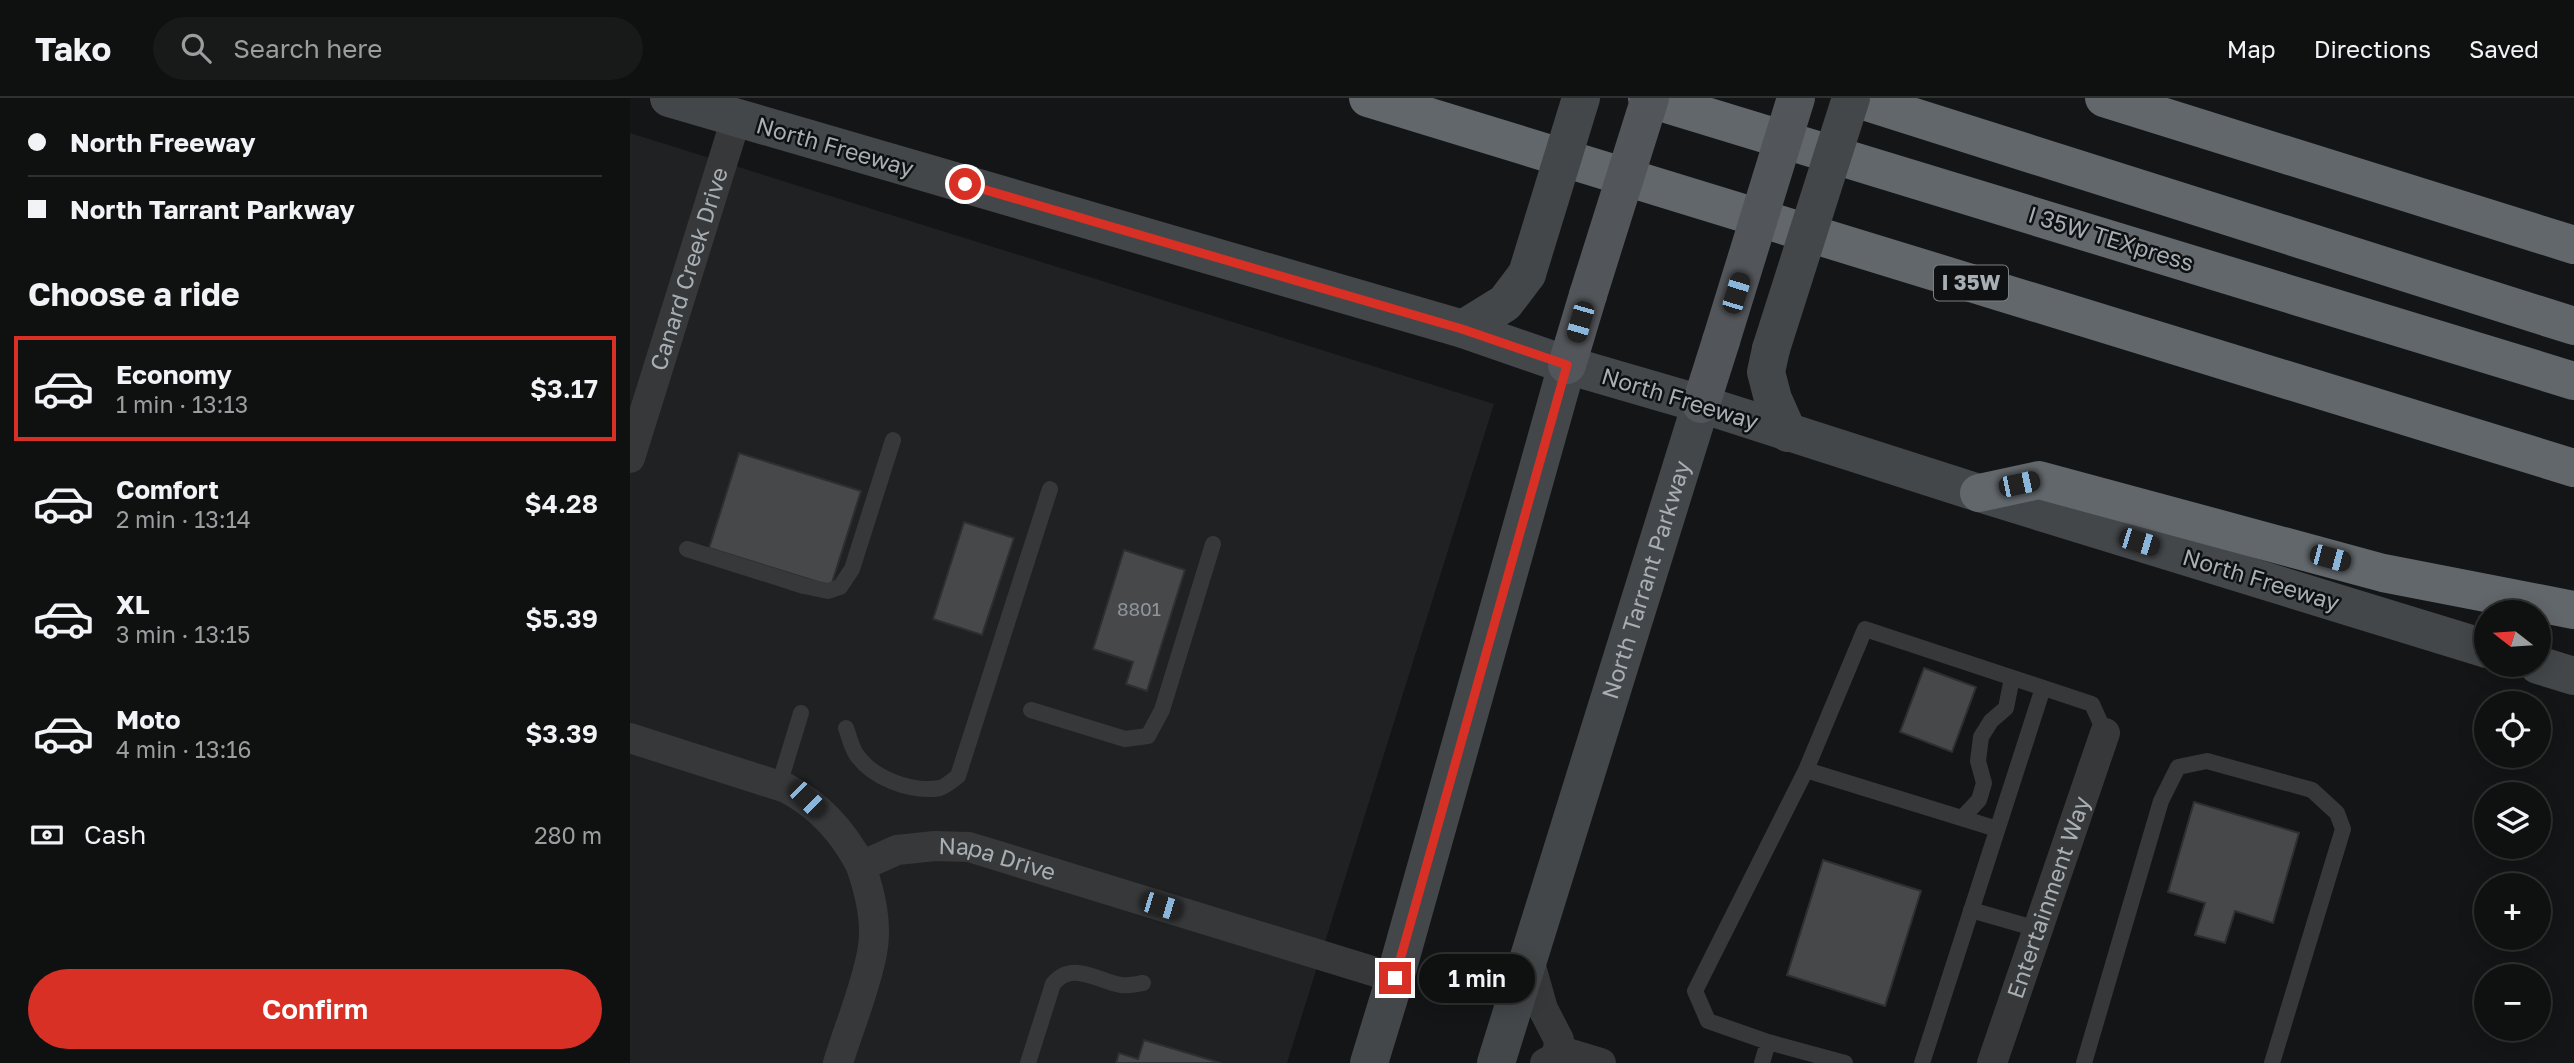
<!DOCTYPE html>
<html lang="en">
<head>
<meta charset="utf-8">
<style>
	body { margin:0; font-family:"Golos Text",sans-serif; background:#181919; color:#f1f3f6; height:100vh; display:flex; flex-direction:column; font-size:26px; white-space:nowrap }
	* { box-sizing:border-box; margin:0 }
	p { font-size:23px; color:#9b9d9f }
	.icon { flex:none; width:38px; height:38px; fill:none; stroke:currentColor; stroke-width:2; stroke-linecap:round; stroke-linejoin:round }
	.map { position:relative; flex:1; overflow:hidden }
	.details { display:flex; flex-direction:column; background:#0f1010; width:630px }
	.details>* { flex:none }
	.hud { display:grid; align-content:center; height:154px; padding:0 28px; background:#0f1010 }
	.needle { width:46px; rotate:287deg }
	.tools { position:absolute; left:1844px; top:502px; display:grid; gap:14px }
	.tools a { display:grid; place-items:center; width:77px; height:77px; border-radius:50%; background:#0f1010; box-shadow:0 4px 18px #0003,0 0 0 2px #2f3030; font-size:35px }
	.end { position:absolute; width:32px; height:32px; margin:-16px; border:9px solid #d93025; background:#fff; box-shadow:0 0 0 4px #fff }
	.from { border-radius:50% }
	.bubble { position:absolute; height:49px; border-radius:24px; background:#0f1010; box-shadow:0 4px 18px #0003,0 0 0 2px #2f3030; font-size:23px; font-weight:600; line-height:49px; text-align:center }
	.car { position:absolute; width:21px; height:42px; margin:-21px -10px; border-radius:9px; box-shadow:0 0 5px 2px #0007; background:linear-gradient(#222 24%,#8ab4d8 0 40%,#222 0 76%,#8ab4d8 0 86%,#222 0) }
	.hud b { display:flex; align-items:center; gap:24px; height:66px; font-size:26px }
	.hud b+b { border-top:2px solid #2f3030 }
	.hud i { width:18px; height:18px; background:#f1f3f6 }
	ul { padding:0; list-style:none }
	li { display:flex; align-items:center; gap:21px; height:105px; margin:0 14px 10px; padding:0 14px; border:4px solid transparent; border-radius:0px }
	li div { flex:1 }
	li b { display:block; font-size:26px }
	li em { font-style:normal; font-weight:600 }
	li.on { border-color:#d93025 }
	li>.icon { width:63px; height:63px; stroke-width:1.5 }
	h2 { padding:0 28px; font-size:32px; line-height:84px }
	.pay { display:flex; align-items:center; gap:18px; height:77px; padding:0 28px; font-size:26px }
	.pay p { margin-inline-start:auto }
	.primary-button { display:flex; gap:14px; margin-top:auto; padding:14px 28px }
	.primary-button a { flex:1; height:80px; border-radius:42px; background:#d93025; color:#fff; font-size:28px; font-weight:600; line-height:80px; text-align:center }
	header { display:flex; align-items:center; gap:42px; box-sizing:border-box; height:98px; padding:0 35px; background:#0f1010; border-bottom:2px solid #2f3030 }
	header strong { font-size:33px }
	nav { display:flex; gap:38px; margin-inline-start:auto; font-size:24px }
	.search { width:490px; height:63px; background:#181919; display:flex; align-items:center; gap:18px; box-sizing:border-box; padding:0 24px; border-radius:38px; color:#9b9d9f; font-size:26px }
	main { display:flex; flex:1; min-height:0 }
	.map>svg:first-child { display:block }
	.built { fill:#202122 }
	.building { fill:#46484a; stroke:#2e2f31; stroke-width:2 }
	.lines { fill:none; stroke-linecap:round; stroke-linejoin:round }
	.service { stroke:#36383a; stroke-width:16 }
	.minor { stroke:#36383a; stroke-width:30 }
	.secondary { stroke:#44474a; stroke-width:38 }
	.primary { stroke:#525559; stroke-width:38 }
	.motorway { stroke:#62676b; stroke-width:38 }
	.secondary-bridge { stroke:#44474a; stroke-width:38 }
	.primary-bridge { stroke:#525559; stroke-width:38 }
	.route { stroke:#d93025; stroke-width:9 }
	.labels { text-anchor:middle; stroke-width:5; stroke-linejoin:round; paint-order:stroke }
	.number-label { font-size:19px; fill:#8f959a }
	.shield { fill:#0f1011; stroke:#797f83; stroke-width:2 }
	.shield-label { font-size:21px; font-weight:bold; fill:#a7afb4 }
	.street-label { font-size:23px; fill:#a7afb4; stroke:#0f1011 }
</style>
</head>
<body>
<header>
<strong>Tako</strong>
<div class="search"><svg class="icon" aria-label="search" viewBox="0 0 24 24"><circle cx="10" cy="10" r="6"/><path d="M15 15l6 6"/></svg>Search here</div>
<nav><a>Map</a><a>Directions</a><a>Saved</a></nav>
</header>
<main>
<section class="details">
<div class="hud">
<b><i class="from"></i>North Freeway</b>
<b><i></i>North Tarrant Parkway</b>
</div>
<h2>Choose a ride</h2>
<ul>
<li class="on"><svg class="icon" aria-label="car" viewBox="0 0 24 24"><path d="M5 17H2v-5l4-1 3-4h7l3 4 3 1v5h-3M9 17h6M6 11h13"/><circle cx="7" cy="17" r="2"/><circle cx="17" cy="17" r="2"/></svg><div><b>Economy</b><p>1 min · 13:13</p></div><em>$3.17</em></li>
<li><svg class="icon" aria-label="car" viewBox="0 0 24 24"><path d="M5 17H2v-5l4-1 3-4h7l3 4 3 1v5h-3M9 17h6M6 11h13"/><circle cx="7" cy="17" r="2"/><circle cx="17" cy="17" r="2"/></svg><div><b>Comfort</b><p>2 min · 13:14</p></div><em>$4.28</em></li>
<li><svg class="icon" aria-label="car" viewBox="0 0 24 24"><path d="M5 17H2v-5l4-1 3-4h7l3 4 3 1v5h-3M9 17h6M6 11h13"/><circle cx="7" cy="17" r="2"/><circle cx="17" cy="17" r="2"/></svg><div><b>XL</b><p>3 min · 13:15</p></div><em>$5.39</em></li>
<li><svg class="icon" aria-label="car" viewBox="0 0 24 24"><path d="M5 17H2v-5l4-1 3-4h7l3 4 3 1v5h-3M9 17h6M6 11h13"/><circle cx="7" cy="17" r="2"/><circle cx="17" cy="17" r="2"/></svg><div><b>Moto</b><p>4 min · 13:16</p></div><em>$3.39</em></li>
</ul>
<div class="pay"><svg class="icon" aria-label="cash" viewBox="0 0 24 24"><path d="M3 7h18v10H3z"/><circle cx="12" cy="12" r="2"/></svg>Cash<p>280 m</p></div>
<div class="primary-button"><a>Confirm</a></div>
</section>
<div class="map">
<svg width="1944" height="965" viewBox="0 0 1944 965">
	<rect width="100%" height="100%" fill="#141516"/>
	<path class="built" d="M0 35 864 306 657 965H0Z"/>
	<path class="building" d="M109 355 231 393 201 488 79 450Z
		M334 424 384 440 352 537 303 521Z
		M494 452 555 472 517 593 496 586 503 564 463 551Z
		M1294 570 1346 589 1322 654 1270 634Z
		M1564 704 1669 735 1643 825 1605 813 1595 845 1565 837 1575 805 1538 794Z
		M1193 762 1291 793 1255 908 1157 877Z
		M514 942 591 965H486L489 955 508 961Z"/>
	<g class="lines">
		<path class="service" d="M57 451 174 488 198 493 210 489 222 471 263 342
			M401 612 495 641 518 638 532 612 583 446
			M216 630C219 638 221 648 226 656 242 680 281 695 310 690 316 688 323 682 328 678L420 391
			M1176 672 1367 731
			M149 687 171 615
			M1332 720 1349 702 1354 685 1348 663 1351 639 1361 623 1376 610 1382 580
			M1341 812 1407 831
			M398 965 423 886C442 862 467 883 491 887 498 888 506 886 513 885
			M1132 965 1138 944
			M1215 965 1138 944 1078 923 1065 893 1176 672 1235 531 1462 606 1475 635
			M1292 965 1413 590
			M1454 965 1531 703 1548 669 1577 663 1682 692 1707 715 1713 731 1642 965"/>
		<g class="minor">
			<path id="s1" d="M0 360 106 21"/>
			<path id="s2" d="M0 640 156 690C189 707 214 735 231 768L267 752 305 748 339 749 765 880"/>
			<path d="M899 861 913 911 929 942 928 952 924 960 915 965"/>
			<path d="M928 952 971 965"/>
			<path d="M208 965C219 929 235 892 242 855 248 826 240 795 231 768"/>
			<path id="s3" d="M1362 965 1475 635"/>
		</g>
		<g class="secondary">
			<path d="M39 0 833 231 937 267 1071 306 1349 395 1857 551"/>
			<path d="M833 231 875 205 897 176"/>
			<path d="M1141 251 1136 274 1143 301 1158 335"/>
			<path d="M1908 567 1944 578"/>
			<path d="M739 965 765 880 937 267"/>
			<path id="s4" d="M866 965 1071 306"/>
		</g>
		<path class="primary" d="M937 267 958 197
			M1071 306 1091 243"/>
		<path class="motorway" d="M738 0 1944 370
			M1017 0 1944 283
			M1224 0 1944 228
			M1474 0 1944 147
			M1349 395 1409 382 1753 475 1944 512"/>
		<path class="secondary-bridge" d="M897 176 951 0
			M1141 251 1221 0"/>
		<path class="primary-bridge" d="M958 197 1020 0
			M1091 243 1166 0"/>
	</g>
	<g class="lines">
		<path class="route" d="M335 86 832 231 937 267 765 880"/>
	</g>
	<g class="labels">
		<g class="number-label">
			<text x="509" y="518">8801</text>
		</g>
		<rect class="shield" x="1304" y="167.5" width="74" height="35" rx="5"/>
		<g class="shield-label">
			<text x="1341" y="192">I 35W</text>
		</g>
		<g class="street-label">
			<text transform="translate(205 49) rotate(16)" y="8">North Freeway</text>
			<text transform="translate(1481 141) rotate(17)" y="8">I 35W TEXpress</text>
			<text dy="8" stroke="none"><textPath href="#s1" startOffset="198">Canard Creek Drive</textPath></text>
			<text transform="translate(1050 301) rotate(17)" y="8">North Freeway</text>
			<text transform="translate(1631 482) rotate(17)" y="8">North Freeway</text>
			<text dy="8" stroke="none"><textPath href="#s4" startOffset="506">North Tarrant Parkway</textPath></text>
			<text dy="8" stroke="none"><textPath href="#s2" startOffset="415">Napa Drive</textPath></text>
			<text dy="8" stroke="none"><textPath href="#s3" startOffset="175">Entertainment Way</textPath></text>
		</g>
	</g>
</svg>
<div class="tools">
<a><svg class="needle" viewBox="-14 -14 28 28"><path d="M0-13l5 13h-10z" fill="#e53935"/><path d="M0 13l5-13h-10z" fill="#9b9d9f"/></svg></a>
<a><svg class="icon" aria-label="locate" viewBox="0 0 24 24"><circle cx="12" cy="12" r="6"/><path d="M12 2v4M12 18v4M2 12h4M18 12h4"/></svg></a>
<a><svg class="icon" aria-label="layers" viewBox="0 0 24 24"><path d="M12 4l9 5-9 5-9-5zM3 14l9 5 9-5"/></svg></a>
<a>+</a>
<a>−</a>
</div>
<i class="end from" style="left:335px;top:86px"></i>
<i class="end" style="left:765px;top:880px"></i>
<div class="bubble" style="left:789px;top:856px;width:116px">1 min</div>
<i class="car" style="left:1106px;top:195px;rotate:17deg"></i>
<i class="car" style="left:950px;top:224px;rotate:196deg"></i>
<i class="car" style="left:1389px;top:386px;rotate:78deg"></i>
<i class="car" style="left:1509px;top:444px;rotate:107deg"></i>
<i class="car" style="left:1700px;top:460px;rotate:105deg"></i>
<i class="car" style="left:177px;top:701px;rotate:135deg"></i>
<i class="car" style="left:531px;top:808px;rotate:107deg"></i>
</div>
</main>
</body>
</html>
